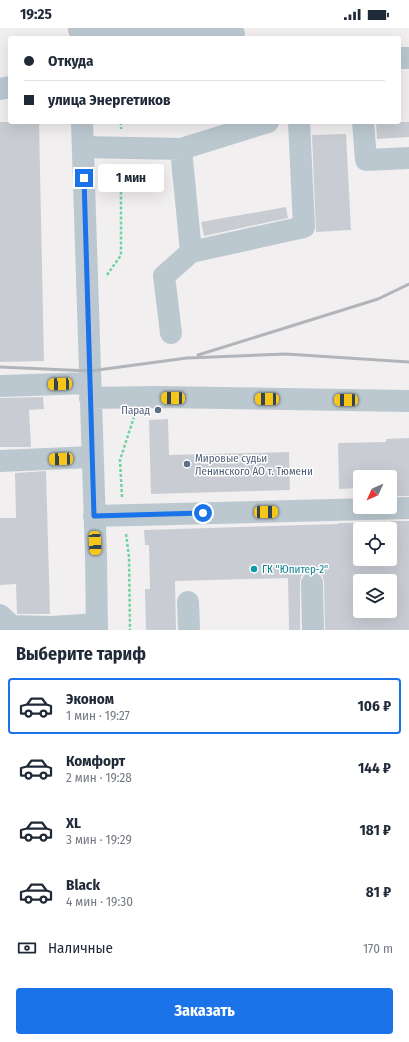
<!DOCTYPE html>
<html lang="ru">
<head>
<meta charset="utf-8">
<style>
	body { margin:0; font-family:"Fira Sans Condensed",sans-serif; background:#f6f6f7; color:#1f2937; height:100vh; display:flex; flex-direction:column; font-size:15px; white-space:nowrap }
	* { box-sizing:border-box; margin:0 }
	p { font-size:13px; color:#747a83 }
	.icon { flex:none; width:22px; height:22px; fill:none; stroke:currentColor; stroke-width:2; stroke-linecap:round; stroke-linejoin:round }
	.map { position:relative; height:602px; overflow:hidden }
	.drawer { display:flex; flex-direction:column; background:#fff; flex:1 }
	.drawer>* { flex:none }
	.hud { position:absolute; left:8px; top:8px; width:393px; height:88px; border-radius:4px; box-shadow:0 4px 16px #0002; display:grid; align-content:center; height:88px; padding:0 16px; background:#fff }
	.needle { width:26px; rotate:225deg }
	.buttons { position:absolute; left:353px; top:442px; display:grid; gap:8px }
	.buttons a { display:grid; place-items:center; width:44px; height:44px; border-radius:4px; background:#fff; box-shadow:0 4px 16px #0002; font-size:20px }
	.end { position:absolute; width:18px; height:18px; margin:-9px; border:5px solid #1a73e8; background:#fff; box-shadow:0 0 0 2px #fff }
	.from { border-radius:50% }
	.bubble { position:absolute; height:28px; border-radius:4px; background:#fff; box-shadow:0 4px 16px #0002; font-size:13px; font-weight:700; line-height:28px; text-align:center }
	.car { position:absolute; width:12px; height:24px; margin:-12px -6px; border-radius:5px; box-shadow:0 0 3px 1px #0007; background:linear-gradient(#f5c518 24%,#345 0 40%,#f5c518 0 76%,#345 0 86%,#f5c518 0) }
	.hud b { display:flex; align-items:center; gap:14px; height:38px; font-size:15px }
	.hud b+b { border-top:1px solid #e0e1e3 }
	.hud i { width:10px; height:10px; background:#1f2937 }
	ul { padding:0; list-style:none }
	li { display:flex; align-items:center; gap:12px; height:56px; margin:0 8px 6px; padding:0 8px; border:2px solid transparent; border-radius:4px }
	li div { flex:1 }
	li b { display:block; font-size:15px }
	li em { font-style:normal; font-weight:700 }
	li.active { border-color:#1a73e8 }
	li>.icon { width:36px; height:36px; stroke-width:1.5 }
	h2 { padding:0 16px; font-size:18px; line-height:48px }
	.pay { display:flex; align-items:center; gap:10px; height:44px; padding:0 16px; font-size:15px }
	.pay p { margin-inline-start:auto }
	.button { display:flex; gap:8px; margin-top:auto; padding:8px 16px }
	.button a { flex:1; height:46px; border-radius:4px; background:#1a73e8; color:#fff; font-size:16px; font-weight:700; line-height:46px; text-align:center }
	.status { display:flex; justify-content:space-between; align-items:center; height:28px; padding:0 20px; background:#fff; direction:ltr }
	.status svg { height:11px; fill:currentColor }
	.map>svg:first-child { display:block }
	.building { fill:#c9cdd3; fill-rule:evenodd }
	.lines { fill:none; stroke-linecap:round; stroke-linejoin:round }
	.path { stroke:#71d39f; stroke-width:2.5; stroke-dasharray:3 2; stroke-linecap:butt }
	.minor { stroke:#bcc8d0; stroke-width:22 }
	.rail { stroke:#b1b5ba; stroke-width:3 }
	.route { stroke:#1a73e8; stroke-width:5 }
	.service-dot { fill:#5c6f8a; stroke:#fff; stroke-width:1.5 }
	.culture-dot { fill:#0f9aa8; stroke:#fff; stroke-width:1.5 }
	.labels { text-anchor:middle; stroke-width:3; stroke-linejoin:round; paint-order:stroke }
	.service-label { font-size:11px; fill:#4e5e75; stroke:#fff; text-anchor:end }
	.culture-label { font-size:11px; fill:#0d838f; stroke:#fff; text-anchor:start }
</style>
</head>
<body>
<div class="status"><b>19:25</b><svg viewBox="0 0 49 12"><path d="M0 12V9h3v3zM5 12V6h3v6zM10 12V3h3v9zM15 12V0h3v12zM26 1h20v11H26zM47 4h2v5h-2z"/></svg></div>
<div class="map">
<svg width="409" height="602" viewBox="0 0 409 602">
	<rect width="100%" height="100%" fill="#f2eff0"/>
	<path class="building" d="M0 94H39L44 333 0 334Z
		M376 94H409V109L377 111Z
		M346 106 351 202 316 204 312 107Z
		M286 179 288 190 204 208 201 194Z
		M43 369 44 381 29 382 31 419H0V370Z
		M168 391 169 427 289 424 290 462 151 466 149 392Z
		M409 410V468H391V449H360V460L339 461 338 415 386 414V411Z
		M46 443 50 586H17L16 556 0 557V490H16L15 445Z
		M391 493H409V602H325L324 554 323 549 318 544 312 543 305 545 301 549 300 555V602H289L288 550 175 553 176 602H146L145 561H150L149 517H145L144 502 338 496V495H357L358 531H390ZM358 553H390V583H359Z"/>
	<g class="lines">
		<path class="path" d="M121 94V101
			M107 247 121 227V138
			M122 469 120 432 134 389
			M126 506 129 529 130 602"/>
		<path class="minor" d="M79 2 124 5 234 6
			M399 30H409
			M0 61 10 59
			M82 94 96 529 97 602
			M363 94 366 132 409 130
			M83 119 181 121 268 94
			M181 121 191 224 304 199 299 94
			M171 305 164 248 191 224
			M0 358 90 355
			M90 370 157 369 409 373
			M0 433 92 429
			M94 488 409 480
			M312 555 313 602
			M188 574 189 602
			M0 587 12 598 52 599 97 596"/>
		<path class="rail" d="M198 327 378 271 409 256
			M0 339 90 343 187 330 286 326 409 334"/>
	</g>
	<g class="lines">
		<path class="route" d="M84 150 94 488 203 485"/>
	</g>
	<g class="service-dot">
		<circle cx="158" cy="382" r="4"/>
		<circle cx="187" cy="436" r="4"/>
	</g>
	<circle class="culture-dot" cx="254" cy="541" r="4"/>
	<g class="labels">
		<g class="service-label">
			<text x="150" y="386">Парад</text>
			<text x="195" y="434" text-anchor="start">Мировые судьи<tspan x="195" dy="13">Ленинского АО т. Тюмени</tspan></text>
		</g>
		<g class="culture-label">
			<text x="262" y="545">ГК "Юпитер-2"</text>
		</g>
	</g>
</svg>
<div class="buttons">
<a><svg class="needle" viewBox="-14 -14 28 28"><path d="M0-13l5 13h-10z" fill="#e53935"/><path d="M0 13l5-13h-10z" fill="#747a83"/></svg></a>
<a><svg class="icon" aria-label="locate" viewBox="0 0 24 24"><circle cx="12" cy="12" r="6"/><path d="M12 2v4M12 18v4M2 12h4M18 12h4"/></svg></a>
<a><svg class="icon" aria-label="layers" viewBox="0 0 24 24"><path d="M12 4l9 5-9 5-9-5zM3 14l9 5 9-5"/></svg></a>
</div>
<i class="end from" style="left:203px;top:485px"></i>
<i class="end" style="left:84px;top:150px"></i>
<div class="bubble" style="left:98px;top:136px;width:66px">1 мин</div>
<i class="car" style="left:60px;top:356px;rotate:268deg"></i>
<i class="car" style="left:173px;top:370px;rotate:271deg"></i>
<i class="car" style="left:267px;top:371px;rotate:271deg"></i>
<i class="car" style="left:346px;top:372px;rotate:271deg"></i>
<i class="car" style="left:61px;top:431px;rotate:268deg"></i>
<i class="car" style="left:266px;top:484px;rotate:89deg"></i>
<i class="car" style="left:95px;top:515px;rotate:177deg"></i>
<div class="hud">
<b><i class="from"></i>Откуда</b>
<b><i></i>улица Энергетиков</b>
</div>
</div>
<section class="drawer">
<h2>Выберите тариф</h2>
<ul>
<li class="active"><svg class="icon" aria-label="car" viewBox="0 0 24 24"><path d="M5 17H2v-5l4-1 3-4h7l3 4 3 1v5h-3M9 17h6M6 11h13"/><circle cx="7" cy="17" r="2"/><circle cx="17" cy="17" r="2"/></svg><div><b>Эконом</b><p>1 мин · 19:27</p></div><em>106 ₽</em></li>
<li><svg class="icon" aria-label="car" viewBox="0 0 24 24"><path d="M5 17H2v-5l4-1 3-4h7l3 4 3 1v5h-3M9 17h6M6 11h13"/><circle cx="7" cy="17" r="2"/><circle cx="17" cy="17" r="2"/></svg><div><b>Комфорт</b><p>2 мин · 19:28</p></div><em>144 ₽</em></li>
<li><svg class="icon" aria-label="car" viewBox="0 0 24 24"><path d="M5 17H2v-5l4-1 3-4h7l3 4 3 1v5h-3M9 17h6M6 11h13"/><circle cx="7" cy="17" r="2"/><circle cx="17" cy="17" r="2"/></svg><div><b>XL</b><p>3 мин · 19:29</p></div><em>181 ₽</em></li>
<li><svg class="icon" aria-label="car" viewBox="0 0 24 24"><path d="M5 17H2v-5l4-1 3-4h7l3 4 3 1v5h-3M9 17h6M6 11h13"/><circle cx="7" cy="17" r="2"/><circle cx="17" cy="17" r="2"/></svg><div><b>Black</b><p>4 мин · 19:30</p></div><em>81 ₽</em></li>
</ul>
<div class="pay"><svg class="icon" aria-label="cash" viewBox="0 0 24 24"><path d="M3 7h18v10H3z"/><circle cx="12" cy="12" r="2"/></svg>Наличные<p>170 m</p></div>
<div class="button"><a>Заказать</a></div>
</section>
</body>
</html>
